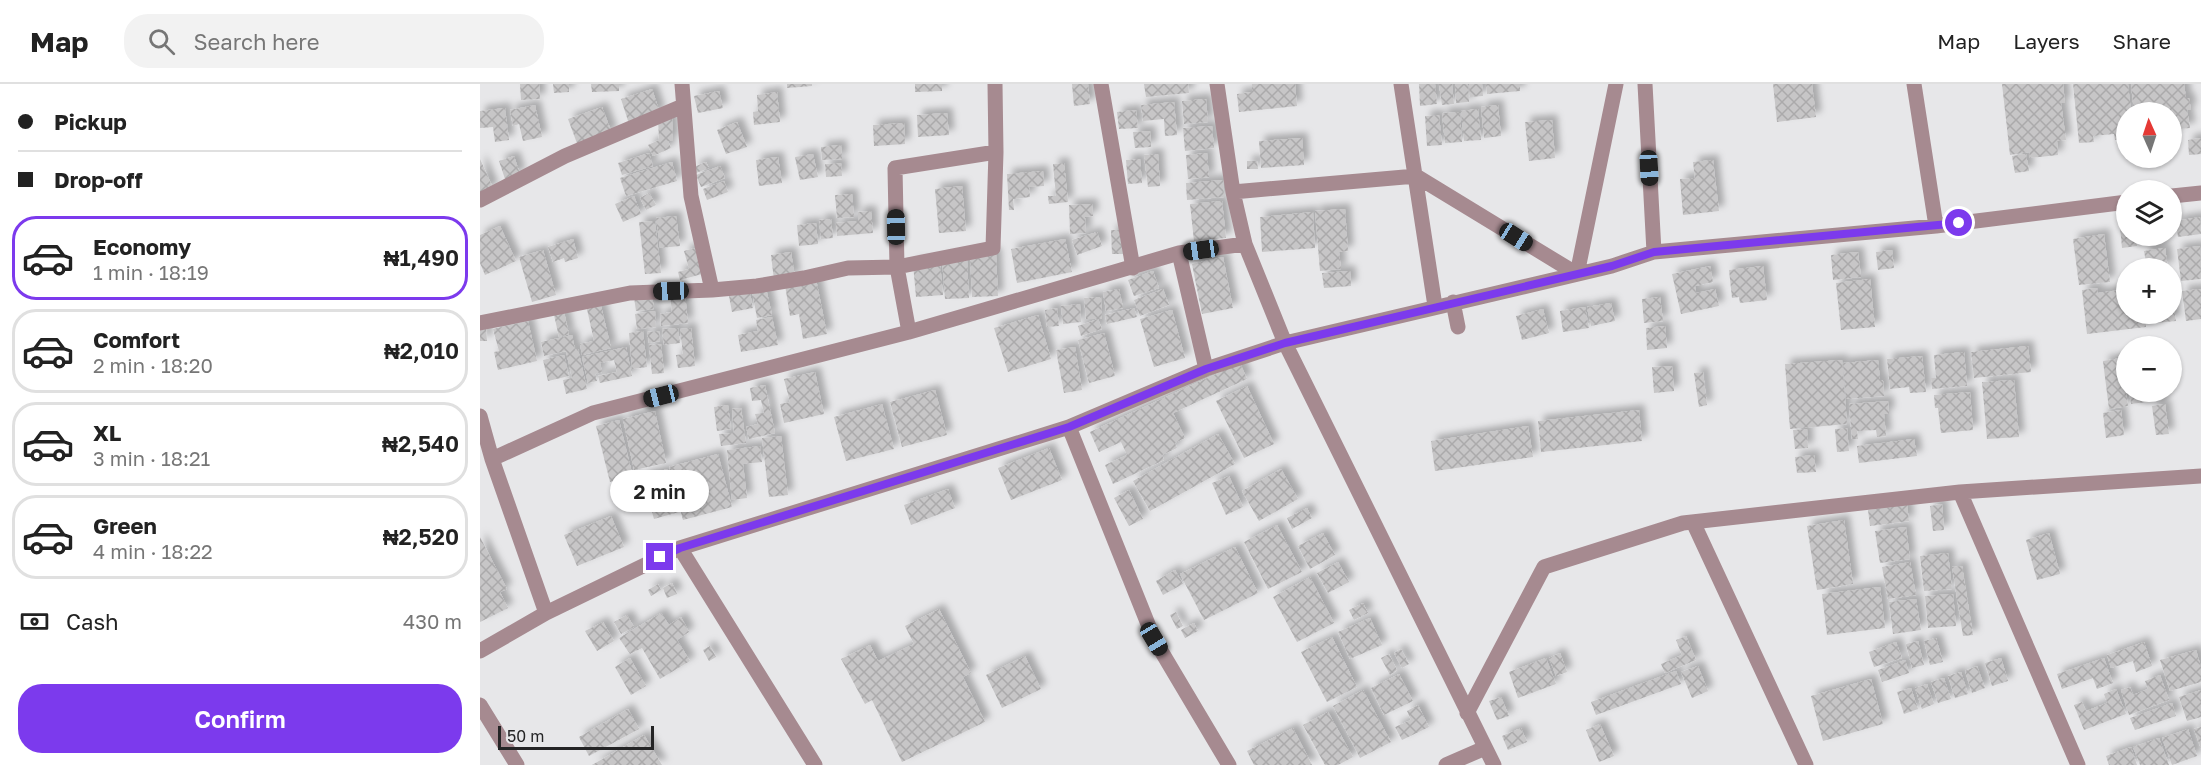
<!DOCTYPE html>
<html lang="en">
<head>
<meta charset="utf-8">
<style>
	body { margin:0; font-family:"Golos Text",sans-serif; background:#f2f2f2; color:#222; height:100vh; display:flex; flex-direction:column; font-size:22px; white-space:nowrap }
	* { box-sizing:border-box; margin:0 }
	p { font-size:20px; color:#767676 }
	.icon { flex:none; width:33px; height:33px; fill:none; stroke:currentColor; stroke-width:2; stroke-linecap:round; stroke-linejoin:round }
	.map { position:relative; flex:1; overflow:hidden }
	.panel { display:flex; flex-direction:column; background:#fff; width:480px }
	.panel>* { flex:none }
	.banner { display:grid; align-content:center; height:132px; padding:0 18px; background:#fff }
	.needle { width:39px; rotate:357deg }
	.tools { position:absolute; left:1636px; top:18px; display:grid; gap:12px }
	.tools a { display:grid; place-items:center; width:66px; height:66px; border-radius:50%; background:#fff; box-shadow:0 2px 4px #0004; font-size:30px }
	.scale { position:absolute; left:18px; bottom:15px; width:156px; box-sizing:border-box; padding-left:6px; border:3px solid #242425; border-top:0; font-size:16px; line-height:21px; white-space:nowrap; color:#242425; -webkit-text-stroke:4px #e7e7e9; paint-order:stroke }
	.end { position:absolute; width:27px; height:27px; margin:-14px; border:8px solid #7c3aed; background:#fff; box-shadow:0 0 0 3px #fff }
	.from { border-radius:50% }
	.bubble { position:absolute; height:42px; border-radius:21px; background:#fff; box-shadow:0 2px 4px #0004; font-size:20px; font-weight:600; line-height:42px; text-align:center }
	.car { position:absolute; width:18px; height:36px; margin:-18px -9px; border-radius:8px; box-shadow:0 0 4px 2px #0007; background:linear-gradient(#222 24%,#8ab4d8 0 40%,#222 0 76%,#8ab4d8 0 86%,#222 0) }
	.banner b { display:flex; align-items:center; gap:21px; height:57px; font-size:22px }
	.banner b+b { border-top:2px solid #e0e0e0 }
	.banner i { width:15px; height:15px; background:#222 }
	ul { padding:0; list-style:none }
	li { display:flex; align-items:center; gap:18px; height:84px; margin:0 12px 9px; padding:0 6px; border:3px solid #e0e0e0; border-radius:24px }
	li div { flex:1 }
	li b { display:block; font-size:22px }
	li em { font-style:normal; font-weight:600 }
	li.selected { border-color:#7c3aed }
	li>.icon { width:54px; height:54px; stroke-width:1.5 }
	.pay { display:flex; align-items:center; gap:15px; height:66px; padding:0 18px; font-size:22px }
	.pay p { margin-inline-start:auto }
	.button { display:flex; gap:12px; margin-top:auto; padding:12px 18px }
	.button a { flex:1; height:69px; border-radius:24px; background:#7c3aed; color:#fff; font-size:24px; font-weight:600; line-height:69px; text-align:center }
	header { display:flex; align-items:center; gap:36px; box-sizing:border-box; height:84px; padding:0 30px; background:#fff; border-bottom:2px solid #e0e0e0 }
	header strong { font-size:28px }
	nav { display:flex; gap:33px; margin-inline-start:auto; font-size:21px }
	.search { width:420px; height:54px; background:#f2f2f2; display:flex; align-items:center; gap:15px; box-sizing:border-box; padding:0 21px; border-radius:24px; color:#767676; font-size:22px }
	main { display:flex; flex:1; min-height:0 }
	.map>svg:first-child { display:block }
	.building { fill:url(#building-cross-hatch); filter:url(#shadow) }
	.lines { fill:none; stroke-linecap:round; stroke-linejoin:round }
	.minor { stroke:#a68a90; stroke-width:15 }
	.route { stroke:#7c3aed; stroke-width:8 }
</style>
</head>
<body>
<header>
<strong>Map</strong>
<div class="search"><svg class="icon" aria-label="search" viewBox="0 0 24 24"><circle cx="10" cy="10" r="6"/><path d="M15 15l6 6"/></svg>Search here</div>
<nav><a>Map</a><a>Layers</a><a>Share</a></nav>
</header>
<main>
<section class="panel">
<div class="banner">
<b><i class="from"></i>Pickup</b>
<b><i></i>Drop-off</b>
</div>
<ul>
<li class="selected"><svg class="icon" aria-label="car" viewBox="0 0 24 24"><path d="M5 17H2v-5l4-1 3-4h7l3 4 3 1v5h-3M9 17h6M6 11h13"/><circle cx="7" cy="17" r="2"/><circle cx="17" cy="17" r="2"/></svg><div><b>Economy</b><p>1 min · 18:19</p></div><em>₦1,490</em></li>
<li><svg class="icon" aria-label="car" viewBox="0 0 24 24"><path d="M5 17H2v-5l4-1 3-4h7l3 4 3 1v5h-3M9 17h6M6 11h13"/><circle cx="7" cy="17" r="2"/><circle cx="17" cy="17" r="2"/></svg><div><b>Comfort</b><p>2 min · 18:20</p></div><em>₦2,010</em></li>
<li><svg class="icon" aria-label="car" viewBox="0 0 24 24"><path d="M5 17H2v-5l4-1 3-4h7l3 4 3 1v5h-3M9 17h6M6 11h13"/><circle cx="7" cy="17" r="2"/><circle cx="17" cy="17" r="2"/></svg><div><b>XL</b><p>3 min · 18:21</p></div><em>₦2,540</em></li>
<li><svg class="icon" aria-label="car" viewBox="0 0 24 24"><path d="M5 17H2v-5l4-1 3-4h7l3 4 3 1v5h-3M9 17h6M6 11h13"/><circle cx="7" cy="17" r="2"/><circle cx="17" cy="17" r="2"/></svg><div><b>Green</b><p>4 min · 18:22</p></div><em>₦2,520</em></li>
</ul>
<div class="pay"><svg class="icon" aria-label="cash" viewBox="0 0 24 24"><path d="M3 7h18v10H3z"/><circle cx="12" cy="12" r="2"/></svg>Cash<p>430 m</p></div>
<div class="button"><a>Confirm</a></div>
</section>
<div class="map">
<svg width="1721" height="681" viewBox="0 0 1721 681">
	<defs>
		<pattern id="building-cross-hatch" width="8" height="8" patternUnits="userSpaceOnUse" patternTransform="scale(1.5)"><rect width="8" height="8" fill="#c7c6c7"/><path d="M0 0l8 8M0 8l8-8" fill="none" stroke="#abaaab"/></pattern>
		<filter id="shadow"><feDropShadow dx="5.5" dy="-5.5" stdDeviation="3" flood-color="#0004"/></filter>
	</defs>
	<rect width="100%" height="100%" fill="#e7e7e9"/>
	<path class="building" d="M40 0H59L60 15 41 16Z
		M73 0H89V8L74 9Z
		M111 0H139V7L112 8Z
		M307 0H332V2L307 4Z
		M435 0H462V7L435 8Z
		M592 0H608L610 20 594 22Z
		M664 0H708L709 9 666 13Z
		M772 0H815L817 22 759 28 757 10 772 8Z
		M939 0H955L957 20 940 22Z
		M959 0H972L974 20 962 21Z
		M975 0H988L989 18 976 19Z
		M989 0H1002L1003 12 990 13Z
		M1006 0H1040V7L1007 10Z
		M1293 0H1332L1336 33 1297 38Z
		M1522 0H1583L1585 19H1581L1586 56 1577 57 1578 71 1550 74 1549 68 1530 71Z
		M1593 0H1648L1651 28H1647V54L1635 56 1634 50 1613 52 1614 58 1599 59Z
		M1651 0H1704L1706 14H1709L1711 26H1707L1710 44 1698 45V50L1692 51V28H1654Z
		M172 5 180 29 149 40 141 15Z
		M239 7 243 24 218 29 214 12Z
		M297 8 300 38 274 41 273 28 278 27 277 11Z
		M726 15 728 38 704 40 702 17Z
		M694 18 697 51 685 52 684 35 663 37 661 21Z
		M55 21 62 53 43 57 39 40 33 42 30 26Z
		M1018 21 1021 52 1004 54 1001 23Z
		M122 23 132 49 98 62 88 35Z
		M25 24 29 56 15 58 13 43 0 44V27Z
		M998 25 1001 56 984 57 981 27Z
		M656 26 658 44 639 45 637 28Z
		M980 28 982 58 965 59 962 29Z
		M467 29 469 51 438 53 437 31Z
		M959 31 962 61 947 62 945 32Z
		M192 33 193 57H188L191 64 173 72 168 61 179 56 178 34Z
		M1072 36 1075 74 1049 77 1045 38Z
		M257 38 267 63 246 70 237 46Z
		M424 39 425 60 394 62 393 41Z
		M732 42 734 64 705 67 703 44Z
		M670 47 671 63 655 64 653 48Z
		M822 54 824 81 781 84 779 57Z
		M1721 54V70L1709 71 1708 56Z
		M361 61 362 75 342 76 341 63Z
		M169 69 173 82 142 91 138 79Z
		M727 69 729 93 708 95 706 71Z
		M333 70 338 93 320 96 315 73Z
		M678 70 680 102 668 103 664 71Z
		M1546 70 1549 87 1535 89 1532 72Z
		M34 72 40 90 25 95 19 77Z
		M298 73 302 99 279 102 276 76Z
		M0 75 13 104 0 110Z
		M660 75 662 99 648 100 646 76Z
		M1233 76 1239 127 1203 131 1200 95 1215 94 1213 78Z
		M767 77H777L778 85H767Z
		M192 78 197 97 146 112 140 94Z
		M226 78 229 84 216 89 214 83Z
		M361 79 362 92 346 93 345 80Z
		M584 79 588 118 569 120 568 112H576L573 80Z
		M240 82 245 94 221 103 216 91Z
		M563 87 564 102 549 103 550 113 533 115 534 126H529L527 90Z
		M743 96 744 113 707 116 706 99Z
		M244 97 248 108 227 116 223 105Z
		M482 102 486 147 459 149 455 105Z
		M169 109 176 121 166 126 160 114Z
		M372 110 374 133 357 134 355 111Z
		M154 112 161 130 143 138 135 120Z
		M742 117 746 154 714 157 710 120Z
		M612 120 613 132 605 133 606 149 590 150 589 121Z
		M865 125 868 167 859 168 861 185 840 187 835 127Z
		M391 127 393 149 357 152 356 139 378 137V128Z
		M833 128 835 164 782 168 780 133Z
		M196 132 200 162 180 164 176 134Z
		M1720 133 1721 150 1698 153 1696 137Z
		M351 135 353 154 341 155 339 136Z
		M175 137 181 189 165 190 159 138Z
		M336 139 338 160 319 162 317 141Z
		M1647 141V152H1656L1657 162 1642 164 1640 142Z
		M20 142 36 177 5 191 0 179V151Z
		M631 146H643L644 170H632Z
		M617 148 622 162 597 171 592 156Z
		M1624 150 1630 198 1599 201 1593 155Z
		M1659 152H1683V153L1659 156Z
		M93 155 98 174 85 178 84 174 73 178 68 163Z
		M585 155 592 188 537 199 531 165Z
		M1720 162 1721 195 1701 197 1697 165Z
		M215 164 222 190 200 196 198 188 209 185 204 167Z
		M1685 164 1688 184H1667L1664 167Z
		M63 166 76 211 52 218 39 173Z
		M1412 166 1414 184 1398 186 1396 168Z
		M311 168 315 193 294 196 291 171Z
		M1378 168 1381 193 1353 196 1351 171Z
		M516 169 518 212 492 213 490 170Z
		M743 173 753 224 722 230 712 180Z
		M487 174 489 214 465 215 462 175Z
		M460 179 463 211 436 213 433 180Z
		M1230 182 1233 198 1215 202 1216 209 1235 205 1239 222 1201 230 1192 190Z
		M1283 182 1287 216 1260 219 1259 213 1252 214 1249 186Z
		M673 187 679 204 654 212 648 196Z
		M870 187 871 202 844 204 842 189Z
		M336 195 347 250 323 255 319 230 310 232 305 201Z
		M1390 195 1395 243 1361 246 1356 199Z
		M286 204 292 231 277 234 272 207Z
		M1617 204 1618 209 1647 205V230H1665L1666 243 1607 250 1602 206Z
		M639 205 643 224 626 227 623 208Z
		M683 205 689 221 660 232 654 216Z
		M1721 205V235L1706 237 1702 207Z
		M270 209 273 224 252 228 249 212Z
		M205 210 208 239 181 242 180 230 192 228 190 211Z
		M172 211 174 225 156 227 154 213Z
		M621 213 622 235H606L604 214Z
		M1180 213 1183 237 1164 239 1162 215Z
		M1692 213 1696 237 1675 239 1674 230H1692Z
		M1131 219 1135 237 1111 242 1107 223Z
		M600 220 601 238 583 240 581 222Z
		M121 222 131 264 102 271 100 260 114 257 107 225Z
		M1105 223 1109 244 1083 248 1080 227Z
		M577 224 579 242 567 243 565 226Z
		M654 224 657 233 627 240 625 231Z
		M1063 225 1069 249 1042 256 1036 232Z
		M692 226 705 274 674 283 660 235Z
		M175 227 176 243 157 245 155 230Z
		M84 228 89 250 79 253 74 231Z
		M558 231 571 275 528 288 514 244Z
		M292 233 298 261 261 268 258 251 278 247 276 236Z
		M618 235 622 245 601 252 598 242Z
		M48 237 57 277 18 286 14 268 19 267 13 245Z
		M1185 242 1187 264 1167 266 1166 244Z
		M198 244 200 259 184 261 182 245Z
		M211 244 215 282 198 284 196 271 203 270 200 245Z
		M6 245 7 257H0V246Z
		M163 247 167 283 152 285 149 249Z
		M179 247 180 257 169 259 167 248Z
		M624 249 635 292 609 299 598 256Z
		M92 251 95 266 98 265 107 305 86 310 83 296 92 294 86 267 64 272 61 258Z
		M181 260 184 289 172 290 169 261Z
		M1548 262 1551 288 1494 294 1491 268Z
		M146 263 152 292 120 299 118 292 137 288 134 276 120 279 122 288 115 290 117 297 108 299 102 273Z
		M595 263 602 306 584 309 576 266Z
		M1484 268 1487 302 1452 305 1451 294H1456L1454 271Z
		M84 271 89 292 68 297 63 276Z
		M1442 272 1446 308 1430 309 1429 303 1410 305 1407 275Z
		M1641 274 1648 322 1629 325 1623 277Z
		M1362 276 1367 340 1310 345 1305 280Z
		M1398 276 1400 296H1403L1404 312 1366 315 1363 279Z
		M760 279 767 295 693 329 705 354 695 359 697 364 682 371 684 376 633 400 625 381 647 371 641 358 619 368 610 348Z
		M1192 282 1194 307 1174 309 1172 283Z
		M335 288 344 330 304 339 300 320 310 318 304 295Z
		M1223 288 1227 321 1219 323 1214 289Z
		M1534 296 1539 353 1507 355 1502 298Z
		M285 301 295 349 269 355 266 343 278 340 275 330 284 329 281 316 272 317 270 304Z
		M767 302 794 360 764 374 736 317Z
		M455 306 467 351 422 363 410 318Z
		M1490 308 1493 346 1461 349 1458 324H1455L1454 311Z
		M1649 308H1680L1681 316 1651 320Z
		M1408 317 1409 330H1404L1406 352 1397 353 1396 346 1377 347 1378 355H1372L1369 320Z
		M402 320 414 365 366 377 354 333Z
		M1685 320 1689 350 1676 351 1672 322Z
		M248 321 251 345 237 347 234 323Z
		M261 324 266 359 241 362 239 350 254 349 252 325Z
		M1159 326 1162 357 1061 368 1058 337Z
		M1641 326 1644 351 1626 354 1623 329Z
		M175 327 186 379 154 386 143 335Z
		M139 336 153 393 130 398 116 342Z
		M1048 342 1053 373 955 387 951 357Z
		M1367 344 1369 367 1357 368 1355 345Z
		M1327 345 1328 364 1315 365 1313 346Z
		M738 350 755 380 670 427 653 397Z
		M301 352 308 411 289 413 282 354Z
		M1434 355 1437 372 1379 379 1377 362Z
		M280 362 282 378 263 380 267 414 252 416 247 366Z
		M569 364 582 396 531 416 518 384Z
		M238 370 252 423 203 436 189 383Z
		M1334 371 1336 388 1317 389 1315 373Z
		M187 385 199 428 174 435 162 393Z
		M801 385 818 415 779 437 762 407Z
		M749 392 763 423 746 431 732 399Z
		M468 405 475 424 431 441 424 421Z
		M649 406 663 435 649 442 634 414Z
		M1462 420 1464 446 1453 447 1450 422Z
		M1427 421 1429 437 1390 442 1388 426Z
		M827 424 832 434 812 445 807 434Z
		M131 432 144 463 97 482 84 451Z
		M1364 436 1373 500 1337 506 1327 442Z
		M797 441 822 488 788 505 764 458Z
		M1426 443 1430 475 1400 479 1395 447Z
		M843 449 855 471 830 485 818 462Z
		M1569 449 1580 490 1557 496 1546 456Z
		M0 453 27 505 20 508 28 524 0 538Z
		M755 463 778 509 724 536 700 490Z
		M1468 469 1472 505 1444 507 1440 472Z
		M858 478 869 498 848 509 837 489Z
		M1430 478 1436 511 1408 515 1402 483Z
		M1482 482 1493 551 1483 552 1472 483Z
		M695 486 703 500 683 511 676 497Z
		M830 493 854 539 817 558 793 513Z
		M192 499 197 510 187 514 183 504Z
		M178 500 181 506 171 512 168 506Z
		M1400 503 1405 544 1347 551 1342 510Z
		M1473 510 1476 542 1448 544 1445 512Z
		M1436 515 1441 546 1413 550 1409 518Z
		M883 519 888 529 874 536 869 526Z
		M459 525 491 589 483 593 505 638 422 678 392 616 385 620 361 575 390 561 398 577 434 560 425 542Z
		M696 528 703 542 697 545 690 531Z
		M181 529 189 541 201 533 209 548 197 556 210 577 180 595 162 564 150 570 139 554Z
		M147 531 154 543 141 550 134 538Z
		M890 534 902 561 870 575 858 548Z
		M123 538 134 557 117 567 105 547Z
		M714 539 718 547 705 554 701 546Z
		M1206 552 1216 576 1185 589 1181 580 1202 571 1196 556Z
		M852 553 877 603 847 618 821 568Z
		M1456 554 1463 578 1450 581 1444 557Z
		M1438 557 1444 581 1432 584 1426 560Z
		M1416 558 1422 574 1394 583 1389 568Z
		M1664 558 1672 582 1656 588 1653 577 1631 584 1627 571Z
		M230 562 236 573 229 577 223 566Z
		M921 565 929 580 922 584 914 569Z
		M1716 566 1721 583V598L1690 607 1680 576Z
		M1080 569 1087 588 1076 592 1069 574Z
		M909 570 917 586 910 591 901 574Z
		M545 572 561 605 522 624 506 591Z
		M150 574 166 602 151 611 135 583Z
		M1066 574 1076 600 1038 614 1029 588Z
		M1521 574 1528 597 1512 602 1505 579Z
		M1624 574 1633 599 1617 605 1613 594 1582 605 1577 590Z
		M1425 576 1429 589 1402 598 1398 586Z
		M1218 582 1228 607 1212 614 1201 588Z
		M1497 582 1505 604 1492 609 1485 587Z
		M1196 587 1201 600 1116 631 1111 618Z
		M1481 588 1488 610 1475 614 1468 592Z
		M919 590 933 617 904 631 891 604Z
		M1680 591 1689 616 1649 631 1641 606 1650 603 1653 611 1668 605 1665 597Z
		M1464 594 1471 615 1458 619 1451 598Z
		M1391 595 1403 640 1343 657 1331 612Z
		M1447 600 1454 620 1442 625 1435 604Z
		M1431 604 1438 625 1424 630 1417 608Z
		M1636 605 1646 630 1604 646 1594 621 1602 618 1606 627 1627 619 1624 610Z
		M883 606 911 658 880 674 853 622Z
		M1721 606V633L1707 637 1699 613Z
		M1021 613 1029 632 1017 636 1009 617Z
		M1692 619 1696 632 1655 646 1650 634Z
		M938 621 949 643 922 656 915 643 931 636 927 627Z
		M148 625 159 645 109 672 99 653Z
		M848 628 873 673 858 681H845L823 641Z
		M1120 640 1134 672 1119 678 1106 646Z
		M1721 643V665L1714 645Z
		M813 644 832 681H774L767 667Z
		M1041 644 1047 658 1028 666 1022 652Z
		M1708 645 1717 672 1692 681 1682 654Z
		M164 651 182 681H112Z
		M1679 654 1689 681H1660L1653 663Z
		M1651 663 1657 681H1629L1626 672Z"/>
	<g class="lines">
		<path class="minor" d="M202 0 211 112 232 206
			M621 0 653 184
			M737 0 753 108 765 160 805 259 1014 681
			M921 0 955 222
			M1165 0 1174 168
			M1434 0 1456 142
			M753 108 936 92 1097 190 1136 0
			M1692 112 1721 109
			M0 116 85 72 203 22
			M699 169 726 285
			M973 218 978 243
			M0 239 150 209 232 206 277 202 324 194 368 184 417 183 513 164 516 68 515 0
			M429 248 417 183 415 84 516 68
			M0 332 12 375 66 529
			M589 343 674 555 749 681
			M12 375 113 329 429 248 699 169 765 160
			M1480 408 1598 681
			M1213 438 1326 681
			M200 464 335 681
			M0 567 66 529 200 464 589 343 726 285 805 259 1132 182 1174 168 1456 142 1647 118
			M0 621 37 681
			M987 629 1064 483 1203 439 1480 408 1721 392
			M966 681 1005 664"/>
	</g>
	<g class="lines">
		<path class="route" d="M180 473 200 464 589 343 726 285 805 259 1132 182 1174 168 1479 139"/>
	</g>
</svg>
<div class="tools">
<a><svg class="needle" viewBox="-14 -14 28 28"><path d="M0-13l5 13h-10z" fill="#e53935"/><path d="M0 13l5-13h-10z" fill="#767676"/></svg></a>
<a><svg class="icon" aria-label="layers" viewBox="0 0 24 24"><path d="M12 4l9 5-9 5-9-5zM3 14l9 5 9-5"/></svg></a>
<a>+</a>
<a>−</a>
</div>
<div class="scale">50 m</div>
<i class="end from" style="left:1479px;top:139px"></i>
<i class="end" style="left:180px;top:473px"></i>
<div class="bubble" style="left:130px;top:386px;width:99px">2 min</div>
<i class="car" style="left:1169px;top:84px;rotate:177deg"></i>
<i class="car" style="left:416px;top:143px;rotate:359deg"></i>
<i class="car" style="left:1036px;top:153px;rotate:122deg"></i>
<i class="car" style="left:721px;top:166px;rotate:262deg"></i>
<i class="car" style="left:191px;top:207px;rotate:268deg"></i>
<i class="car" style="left:181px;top:312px;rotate:256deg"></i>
<i class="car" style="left:674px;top:555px;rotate:149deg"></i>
</div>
</main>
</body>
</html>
